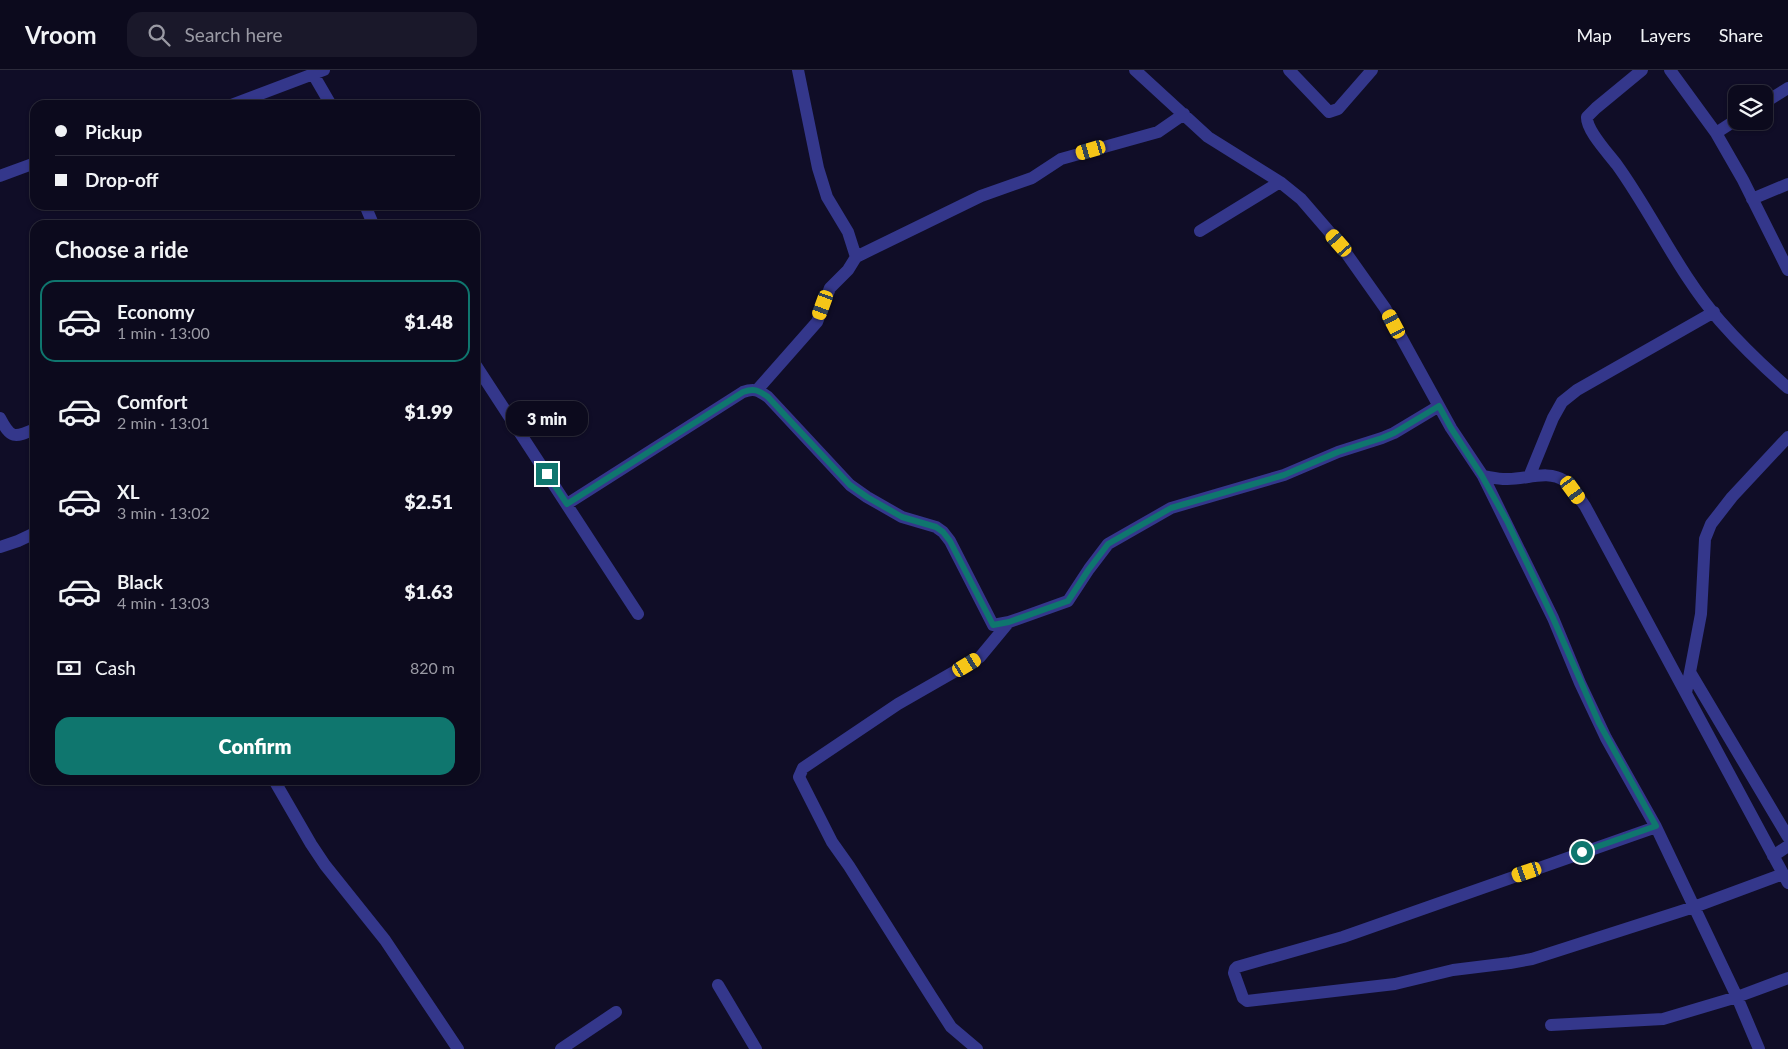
<!DOCTYPE html>
<html lang="en">
<head>
<meta charset="utf-8">
<style>
	body { margin:0; font-family:Lato,sans-serif; background:#1a182a; color:#f1f3f6; height:100vh; display:flex; flex-direction:column; font-size:19px; white-space:nowrap }
	* { box-sizing:border-box; margin:0 }
	p { font-size:16px; color:#9a9aa4 }
	.icon { flex:none; width:28px; height:28px; fill:none; stroke:currentColor; stroke-width:2; stroke-linecap:round; stroke-linejoin:round }
	.map { position:relative; flex:1; overflow:hidden }
	.sheet { position:absolute; left:30px; top:150px; width:450px; height:565px; display:flex; flex-direction:column; background:#0c0a1d; border-radius:15px; box-shadow:0 1px 4px #0004,0 0 0 1px #2c2b3b }
	.sheet>* { flex:none }
	.guide { position:absolute; left:30px; top:30px; width:450px; height:110px; border-radius:15px; box-shadow:0 1px 4px #0004,0 0 0 1px #2c2b3b; display:grid; align-content:center; height:110px; padding:0 25px; background:#0c0a1d }
	.buttons { position:absolute; left:1728px; top:15px; display:grid; gap:10px }
	.buttons a { display:grid; place-items:center; width:45px; height:45px; border-radius:10px; background:#0c0a1d; box-shadow:0 1px 4px #0004,0 0 0 1px #2c2b3b; font-size:25px }
	.end { position:absolute; width:22px; height:22px; margin:-11px; border:6px solid #0f766e; background:#fff; box-shadow:0 0 0 2px #fff }
	.from { border-radius:50% }
	.bubble { position:absolute; height:35px; border-radius:15px; background:#0c0a1d; box-shadow:0 1px 4px #0004,0 0 0 1px #2c2b3b; font-size:16px; font-weight:800; line-height:35px; text-align:center }
	.car { position:absolute; width:15px; height:30px; margin:-15px -8px; border-radius:6px; box-shadow:0 0 4px 1px #0007; background:linear-gradient(#f5c518 24%,#345 0 40%,#f5c518 0 76%,#345 0 86%,#f5c518 0) }
	.guide b { display:flex; align-items:center; gap:18px; height:48px; font-size:19px }
	.guide b+b { border-top:1px solid #2c2b3b }
	.guide i { width:12px; height:12px; background:#f1f3f6 }
	ul { padding:0; list-style:none }
	li { display:flex; align-items:center; gap:15px; height:82px; margin:0 10px 8px; padding:0 15px; border:2px solid transparent; border-radius:15px }
	li div { flex:1 }
	li b { display:block; font-size:19px }
	li em { font-style:normal; font-weight:800 }
	li.current { border-color:#0f766e }
	li>.icon { width:45px; height:45px; stroke-width:1.5 }
	h2 { padding:0 25px; font-size:22px; line-height:60px }
	.pay { display:flex; align-items:center; gap:12px; height:55px; padding:0 25px; font-size:19px }
	.pay p { margin-inline-start:auto }
	.action { display:flex; gap:10px; margin-top:auto; padding:10px 25px }
	.action a { flex:1; height:58px; border-radius:15px; background:#0f766e; color:#fff; font-size:20px; font-weight:800; line-height:58px; text-align:center }
	header { display:flex; align-items:center; gap:30px; box-sizing:border-box; height:70px; padding:0 25px; background:#0c0a1d; border-bottom:1px solid #2c2b3b }
	header strong { font-size:24px }
	nav { display:flex; gap:28px; margin-inline-start:auto; font-size:18px }
	.search { width:350px; height:45px; background:#1a182a; display:flex; align-items:center; gap:12px; box-sizing:border-box; padding:0 18px; border-radius:15px; color:#9a9aa4; font-size:19px }
	.map>svg:first-child { display:block }
	.lines { fill:none; stroke-linecap:round; stroke-linejoin:round }
	.street { stroke:#34378b; stroke-width:12 }
	.route { stroke:#0f766e; stroke-width:6 }
</style>
</head>
<body>
<header>
<strong>Vroom</strong>
<div class="search"><svg class="icon" aria-label="search" viewBox="0 0 24 24"><circle cx="10" cy="10" r="6"/><path d="M15 15l6 6"/></svg>Search here</div>
<nav><a>Map</a><a>Layers</a><a>Share</a></nav>
</header>
<div class="map">
<svg width="1788" height="979" viewBox="0 0 1788 979">
	<rect width="100%" height="100%" fill="#100d27"/>
	<g class="lines">
		<path class="street" d="M1135 0 1208 67 1280 112 1301 129 1339 173 1385 238 1451 358 1483 406C1490 407 1498 409 1506 409 1525 410 1548 399 1565 411 1573 417 1579 428 1585 436L1788 813
			M1289 0 1329 42 1338 39 1372 0
			M1642 0 1596 38 1587 47C1586 60 1608 83 1617 95 1653 145 1679 204 1720 251 1741 275 1764 297 1788 318
			M1670 0 1716 63 1743 110 1788 200
			M313 4 331 35
			M1764 33 1788 18
			M231 35 324 0
			M1716 63 1736 50
			M0 106 35 93
			M1752 129 1788 114
			M365 135 373 154
			M1200 161 1280 112
			M856 187 981 126 1032 108 1061 89 1158 62 1184 44
			M475 294 638 544
			M757 320 817 252 830 218 848 200 856 187 848 162 827 127 818 98 798 0
			M0 348C11 369 14 368 35 359
			M1483 406 1553 548 1580 613 1606 668 1656 757 1737 927 1759 979
			M1529 407 1553 348 1562 332 1577 320 1714 242
			M567 434 743 322C754 318 758 320 768 327L850 415 867 427 902 447 936 457 943 462 950 471 993 555 1009 552 1068 531 1089 499 1108 474 1171 438 1284 405 1338 382 1382 368 1394 363 1439 336
			M0 477 18 471 35 463
			M1690 602 1788 767
			M1686 623 1701 544 1705 469 1711 454 1732 427 1788 367
			M274 710 311 774 325 795 385 870 458 979
			M1656 757 1343 867 1237 897 1235 899 1234 903 1243 928 1247 931 1395 914 1453 900 1510 893 1532 889 1694 837 1783 804
			M1773 786 1788 776
			M718 915 756 979
			M1551 955 1663 949 1737 927 1788 908
			M561 979 616 942
			M977 979 951 957 931 926 849 796 832 772 799 707 803 698 898 634 980 587 1009 552"/>
	</g>
	<g class="lines">
		<path class="route" d="M547 404 567 434 743 322C754 318 758 320 768 327L850 415 867 427 902 447 936 457 943 462 950 471 993 555 1009 552 1068 531 1089 499 1108 474 1171 438 1284 405 1338 382 1382 368 1394 363 1439 336 1451 358 1482 406 1507 451 1553 548 1599 653 1656 756 1582 782"/>
	</g>
</svg>
<div class="buttons">
<a><svg class="icon" aria-label="layers" viewBox="0 0 24 24"><path d="M12 4l9 5-9 5-9-5zM3 14l9 5 9-5"/></svg></a>
</div>
<i class="end from" style="left:1582px;top:782px"></i>
<i class="end" style="left:547px;top:404px"></i>
<div class="bubble" style="left:506px;top:331px;width:82px">3 min</div>
<i class="car" style="left:1091px;top:80px;rotate:254deg"></i>
<i class="car" style="left:1339px;top:173px;rotate:319deg"></i>
<i class="car" style="left:823px;top:235px;rotate:200deg"></i>
<i class="car" style="left:1394px;top:254px;rotate:332deg"></i>
<i class="car" style="left:1573px;top:420px;rotate:144deg"></i>
<i class="car" style="left:967px;top:595px;rotate:59deg"></i>
<i class="car" style="left:1527px;top:802px;rotate:251deg"></i>
<div class="guide">
<b><i class="from"></i>Pickup</b>
<b><i></i>Drop-off</b>
</div>
<section class="sheet">
<h2>Choose a ride</h2>
<ul>
<li class="current"><svg class="icon" aria-label="car" viewBox="0 0 24 24"><path d="M5 17H2v-5l4-1 3-4h7l3 4 3 1v5h-3M9 17h6M6 11h13"/><circle cx="7" cy="17" r="2"/><circle cx="17" cy="17" r="2"/></svg><div><b>Economy</b><p>1 min · 13:00</p></div><em>$1.48</em></li>
<li><svg class="icon" aria-label="car" viewBox="0 0 24 24"><path d="M5 17H2v-5l4-1 3-4h7l3 4 3 1v5h-3M9 17h6M6 11h13"/><circle cx="7" cy="17" r="2"/><circle cx="17" cy="17" r="2"/></svg><div><b>Comfort</b><p>2 min · 13:01</p></div><em>$1.99</em></li>
<li><svg class="icon" aria-label="car" viewBox="0 0 24 24"><path d="M5 17H2v-5l4-1 3-4h7l3 4 3 1v5h-3M9 17h6M6 11h13"/><circle cx="7" cy="17" r="2"/><circle cx="17" cy="17" r="2"/></svg><div><b>XL</b><p>3 min · 13:02</p></div><em>$2.51</em></li>
<li><svg class="icon" aria-label="car" viewBox="0 0 24 24"><path d="M5 17H2v-5l4-1 3-4h7l3 4 3 1v5h-3M9 17h6M6 11h13"/><circle cx="7" cy="17" r="2"/><circle cx="17" cy="17" r="2"/></svg><div><b>Black</b><p>4 min · 13:03</p></div><em>$1.63</em></li>
</ul>
<div class="pay"><svg class="icon" aria-label="cash" viewBox="0 0 24 24"><path d="M3 7h18v10H3z"/><circle cx="12" cy="12" r="2"/></svg>Cash<p>820 m</p></div>
<div class="action"><a>Confirm</a></div>
</section>
</div>
</body>
</html>
